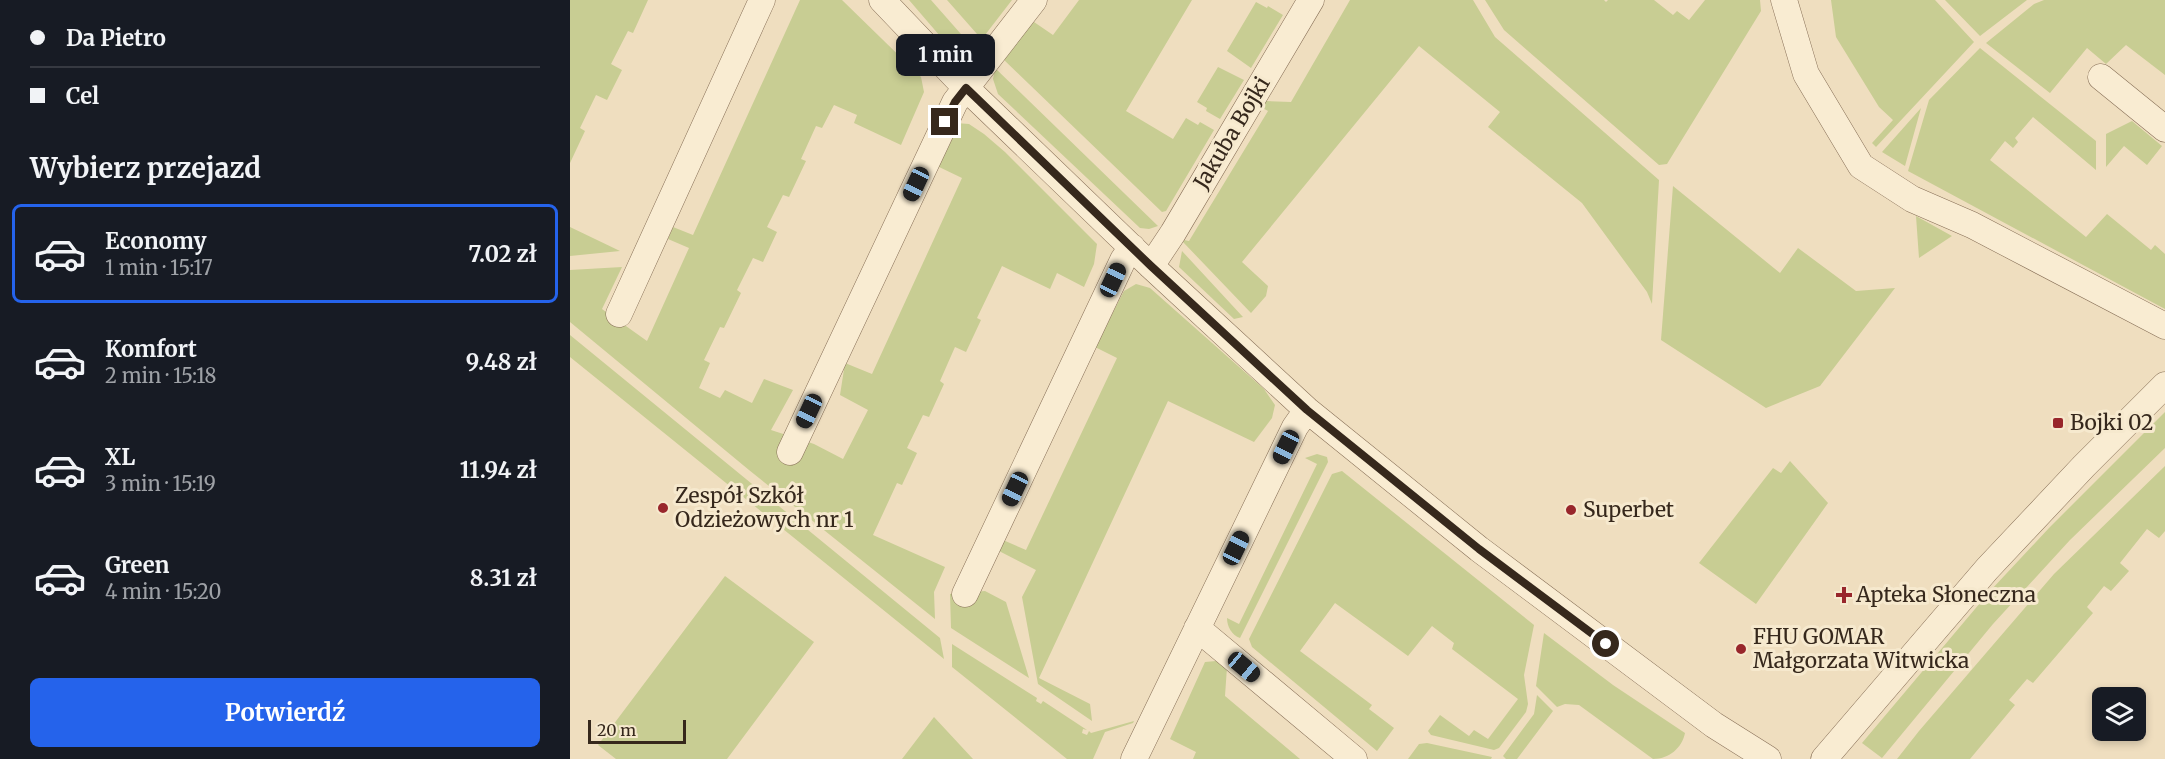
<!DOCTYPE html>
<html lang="pl">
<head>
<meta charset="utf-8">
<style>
	body { margin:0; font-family:Merriweather,serif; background:#20242c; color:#f1f3f6; height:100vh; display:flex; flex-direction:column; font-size:22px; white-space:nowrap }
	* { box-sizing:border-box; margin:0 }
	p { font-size:20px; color:#9ea1a6 }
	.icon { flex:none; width:33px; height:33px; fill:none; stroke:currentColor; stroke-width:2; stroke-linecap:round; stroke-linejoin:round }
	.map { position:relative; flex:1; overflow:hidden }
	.drawer { display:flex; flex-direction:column; background:#171b24; width:570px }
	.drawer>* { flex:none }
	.hud { display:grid; align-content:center; height:132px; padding:0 30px; background:#171b24 }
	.fabs { position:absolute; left:1522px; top:687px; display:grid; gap:12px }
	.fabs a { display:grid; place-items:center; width:54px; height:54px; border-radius:9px; background:#171b24; box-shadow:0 3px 9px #0003; font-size:30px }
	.scale { position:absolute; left:18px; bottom:15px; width:98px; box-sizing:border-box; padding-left:6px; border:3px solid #36281c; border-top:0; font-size:16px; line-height:21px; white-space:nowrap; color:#36281c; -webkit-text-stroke:4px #f6e9ce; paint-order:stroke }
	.end { position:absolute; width:27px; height:27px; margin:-14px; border:8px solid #36281c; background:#fff; box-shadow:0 0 0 3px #fff }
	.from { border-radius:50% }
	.bubble { position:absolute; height:42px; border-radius:9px; background:#171b24; box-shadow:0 3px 9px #0003; font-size:20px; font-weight:700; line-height:42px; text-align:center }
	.car { position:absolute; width:18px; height:36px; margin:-18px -9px; border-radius:8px; box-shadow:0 0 4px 2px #0007; background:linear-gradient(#222 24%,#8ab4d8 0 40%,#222 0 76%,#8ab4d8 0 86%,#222 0) }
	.hud b { display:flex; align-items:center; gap:21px; height:57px; font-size:22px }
	.hud b+b { border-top:2px solid #363941 }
	.hud i { width:15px; height:15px; background:#f1f3f6 }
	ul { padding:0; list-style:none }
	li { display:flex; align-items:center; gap:18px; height:99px; margin:0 12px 9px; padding:0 18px; border:3px solid transparent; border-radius:9px }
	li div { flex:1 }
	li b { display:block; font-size:22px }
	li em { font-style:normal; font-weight:700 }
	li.on { border-color:#2563eb }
	li>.icon { width:54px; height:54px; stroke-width:1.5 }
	h2 { padding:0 30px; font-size:27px; line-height:72px }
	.action { display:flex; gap:12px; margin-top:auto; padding:12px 30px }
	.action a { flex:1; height:69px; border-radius:9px; background:#2563eb; color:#fff; font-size:24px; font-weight:700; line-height:69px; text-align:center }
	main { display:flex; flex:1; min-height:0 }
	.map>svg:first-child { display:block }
	.green { fill:#c8cd93 }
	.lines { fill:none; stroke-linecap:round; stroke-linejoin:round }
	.minor-casing { stroke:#876f57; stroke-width:27 }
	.minor { stroke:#f9ecd2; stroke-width:26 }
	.route { stroke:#36281c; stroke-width:8 }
	.poi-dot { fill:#98262b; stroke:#f6e9ce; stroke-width:2 }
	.labels { text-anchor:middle; stroke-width:6; stroke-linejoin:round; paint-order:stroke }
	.street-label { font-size:21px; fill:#36281c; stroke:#f6e9ce }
	.poi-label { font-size:21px; fill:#36281c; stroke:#f6e9ce; text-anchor:start }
</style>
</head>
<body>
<main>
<section class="drawer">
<div class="hud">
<b><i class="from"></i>Da Pietro</b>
<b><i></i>Cel</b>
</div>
<h2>Wybierz przejazd</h2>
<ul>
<li class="on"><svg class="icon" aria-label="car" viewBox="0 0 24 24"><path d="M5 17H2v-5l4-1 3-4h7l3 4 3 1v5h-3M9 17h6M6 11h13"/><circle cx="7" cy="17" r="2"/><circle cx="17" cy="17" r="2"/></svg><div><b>Economy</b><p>1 min · 15:17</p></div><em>7.02 zł</em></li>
<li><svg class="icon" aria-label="car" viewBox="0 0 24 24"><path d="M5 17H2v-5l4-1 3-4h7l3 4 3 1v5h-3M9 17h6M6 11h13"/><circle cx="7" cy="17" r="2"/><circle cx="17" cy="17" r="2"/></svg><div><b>Komfort</b><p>2 min · 15:18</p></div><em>9.48 zł</em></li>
<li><svg class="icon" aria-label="car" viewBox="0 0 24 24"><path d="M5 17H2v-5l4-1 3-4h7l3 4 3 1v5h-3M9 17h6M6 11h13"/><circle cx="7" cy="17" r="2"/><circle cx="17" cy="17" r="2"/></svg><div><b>XL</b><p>3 min · 15:19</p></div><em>11.94 zł</em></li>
<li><svg class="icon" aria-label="car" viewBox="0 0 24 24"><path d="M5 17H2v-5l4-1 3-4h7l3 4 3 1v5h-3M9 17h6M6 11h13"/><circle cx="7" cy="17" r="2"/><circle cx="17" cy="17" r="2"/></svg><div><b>Green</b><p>4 min · 15:20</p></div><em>8.31 zł</em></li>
</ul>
<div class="action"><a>Potwierdź</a></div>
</section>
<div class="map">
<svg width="1595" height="759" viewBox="0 0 1595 759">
	<rect width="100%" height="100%" fill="#efdebf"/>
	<path class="green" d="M0 0H78L63 33 58 31 41 64 52 70 37 100 26 95 10 128 15 131 0 163Z
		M230 0H272L351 77 354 92 331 145 284 123 287 115 264 105 252 128 246 126 231 159 236 161 219 197 213 195 197 227 207 232 193 262 183 258 167 290 171 293 154 328 150 327 134 360 140 363 129 388 150 398 155 390 182 403 194 379 223 390 201 430 244 444 273 459 298 410 270 395 275 363 302 374 392 178 367 166 386 123 399 124 414 134 435 152 527 244 524 264 514 287 487 273 480 289 432 266 407 318 411 320 396 352 385 347 370 381 374 384 359 417 353 415 337 448 347 453 332 485 327 483 303 535 375 567 364 592 365 619 179 470 0 322V270L52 267 32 309 77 341 119 248 98 239 103 227 123 235Z
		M339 0H361L405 50 395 53 382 50Z
		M377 0H442L415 35 407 34Z
		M509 0H622L556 111 603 139 616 118 628 125 630 122 644 130 596 211 592 212 432 58 445 39 464 22 483 35Z
		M780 0H903L925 37 1089 180 1082 304 1077 292 1012 203 918 127 930 112 849 46 672 262 698 286 696 296 681 313 613 242 614 240 619 241 698 111 691 107 695 101 721 102Z
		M915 0H1034L1036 2 1038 0H1084L1103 15 1107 11 1119 20 1135 0H1190L1191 11 1097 164 1089 165 934 30Z
		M1261 0H1365L1404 42 1306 147 1302 143 1323 120 1309 107 1266 37Z
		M1375 0H1457L1410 36Z
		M1474 0H1595V75L1556 45 1536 64 1517 48 1480 93 1416 43 1464 4Z
		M686 2 697 8 698 6 713 15 681 68 657 51Z
		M1410 48 1526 141V170L1463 117 1445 138 1448 142 1443 148 1435 141 1420 160 1516 237 1537 214 1581 250 1585 245 1595 254V309L1338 171 1359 100Z
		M648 67 674 80 650 119 636 111 637 108 627 102Z
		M425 68 588 226 579 229 570 228 428 94 423 79Z
		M1351 108 1335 166 1312 152Z
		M1562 121 1592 146 1577 165 1554 146 1536 167V134Z
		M1103 186 1210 273 1228 248 1286 291 1325 288 1250 386 1196 408 1091 340Z
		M1346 216 1382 236 1349 258Z
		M0 227 50 251 0 256Z
		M612 251 673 317 664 319 609 267Z
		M566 284 580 288 694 389 705 405 702 418 684 442 598 401 469 678 520 704 522 721 468 684 452 597 466 570 429 551 433 540 456 550 547 358 525 347 554 291Z
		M0 335 370 638 374 659 0 357Z
		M1595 412V448L1500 540 1423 624 1312 758 1292 743 1421 590 1479 528Z
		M747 454 757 457 758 462 670 638C662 635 657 627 657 618L669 624 747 464 735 458Z
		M1220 461 1258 503 1186 604 1129 563 1203 468 1211 473Z
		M1595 466V531L1589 538 1577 529 1550 563 1559 571 1541 591 1534 586 1517 607 1523 613 1463 683 1457 679 1439 700 1445 705 1400 759H1327L1349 731 1484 574Z
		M772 471 964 625 954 675 958 704 956 712 929 748 924 750 861 735 858 731 870 715 899 736 904 730 918 739 948 699 882 649 884 643 862 626 838 656 765 603 730 651 802 705 799 709 824 728 807 751 682 647 679 639 762 474Z
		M155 576 244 642 157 759H46L28 745Z
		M415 591 436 602 459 678 381 628 380 594Z
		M974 633 1043 685 1115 733C1112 748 1099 759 1083 759L1009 705 995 704 987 707 966 686Z
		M382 644 467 698 466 701 471 704 473 701 517 730 513 729 512 733 517 735 519 731 521 733 564 721 563 723 535 732 523 759H497L382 667Z
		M646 661 657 667 655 696 730 759H623L626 752 600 739 635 662Z
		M967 695 983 711 947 759H936L933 756 964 714Z
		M364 717 403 759H332Z
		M857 743 922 757 921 759H838L849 744Z"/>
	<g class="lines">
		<defs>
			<path id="minor" d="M312 0 396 88 581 266 737 410 909 549 1144 725 1198 759
				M1214 0 1236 74 1291 166 1342 199 1402 225 1595 326
				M1531 77 1595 129
				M581 266 603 233 741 0
				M49 314 192 0
				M220 452 385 102 464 0
				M395 594 553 260 562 247
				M627 628 784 759
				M564 759 725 427 737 410
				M1254 759 1417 569 1514 466 1595 385"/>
		</defs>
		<use href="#minor" class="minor-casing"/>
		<use href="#minor" class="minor"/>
	</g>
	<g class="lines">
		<path class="route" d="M375 122 385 102 396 88 581 266 737 410 909 549 1036 644"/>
	</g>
	<g class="poi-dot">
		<rect x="1482" y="417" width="12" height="12" rx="3"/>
		<circle cx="93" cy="508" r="6"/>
		<circle cx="1001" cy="510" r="6"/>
		<path d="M1271 586h6v6h6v6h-6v6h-6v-6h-6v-6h6z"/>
		<circle cx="1171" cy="649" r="6"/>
	</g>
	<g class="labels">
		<g class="street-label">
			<text transform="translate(662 133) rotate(-59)" y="7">Jakuba Bojki</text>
		</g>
		<g class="poi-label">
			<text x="1500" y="430">Bojki 02</text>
			<text x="105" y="503">Zespół Szkół<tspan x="105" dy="24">Odzieżowych nr 1</tspan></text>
			<text x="1013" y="517">Superbet</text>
			<text x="1286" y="602">Apteka Słoneczna</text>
			<text x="1183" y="644">FHU GOMAR<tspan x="1183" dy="24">Małgorzata Witwicka</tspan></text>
		</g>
	</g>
</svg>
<div class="fabs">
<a><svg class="icon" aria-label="layers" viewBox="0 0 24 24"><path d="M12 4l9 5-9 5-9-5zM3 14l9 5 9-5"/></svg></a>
</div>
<div class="scale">20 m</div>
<i class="end from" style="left:1036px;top:644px"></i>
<i class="end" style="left:375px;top:122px"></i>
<div class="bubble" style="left:326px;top:34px;width:99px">1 min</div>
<i class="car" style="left:346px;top:184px;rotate:205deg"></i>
<i class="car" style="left:543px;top:280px;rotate:25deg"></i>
<i class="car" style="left:239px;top:411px;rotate:205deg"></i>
<i class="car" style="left:716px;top:447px;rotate:206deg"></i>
<i class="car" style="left:445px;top:489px;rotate:205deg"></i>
<i class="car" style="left:666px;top:548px;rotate:26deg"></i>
<i class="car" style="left:674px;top:667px;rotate:130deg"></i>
</div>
</main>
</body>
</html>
